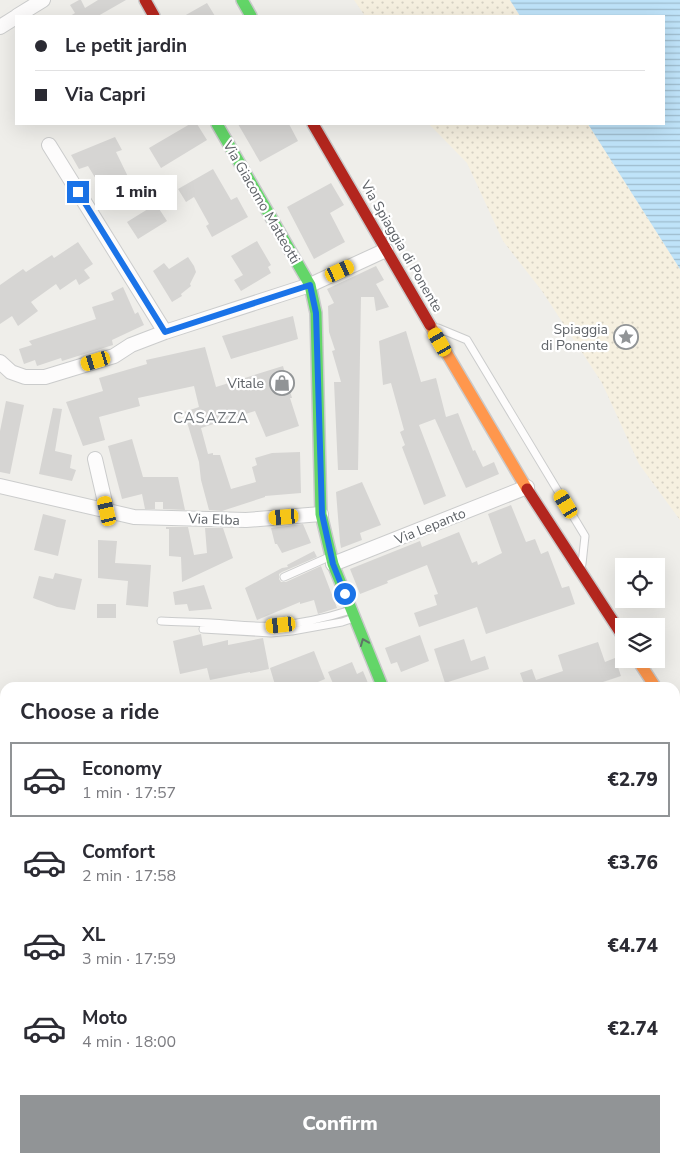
<!DOCTYPE html>
<html lang="en">
<head>
<meta charset="utf-8">
<style>
	body { margin:0; font-family:"Nunito Sans",sans-serif; background:#f7f7f7; color:#2b2b33; height:100vh; display:flex; flex-direction:column; font-size:19px; white-space:nowrap }
	* { box-sizing:border-box; margin:0 }
	p { font-size:16px; color:#7c7c81 }
	.icon { flex:none; width:28px; height:28px; fill:none; stroke:currentColor; stroke-width:2; stroke-linecap:round; stroke-linejoin:round }
	.map { position:relative; flex:1; overflow:hidden }
	.drawer { position:absolute; left:0px; top:682px; width:680px; height:481px; display:flex; flex-direction:column; background:#fff; border-radius:15px 15px 0 0; box-shadow:0 5px 20px #0002 }
	.drawer>* { flex:none }
	.guide { position:absolute; left:15px; top:15px; width:650px; height:110px; border-radius:0px; box-shadow:0 5px 20px #0002; display:grid; align-content:center; height:110px; padding:0 20px; background:#fff }
	.fabs { position:absolute; left:615px; top:558px; display:grid; gap:10px }
	.fabs a { display:grid; place-items:center; width:50px; height:50px; border-radius:0px; background:#fff; box-shadow:0 5px 20px #0002; font-size:25px }
	.end { position:absolute; width:22px; height:22px; margin:-11px; border:6px solid #1a73e8; background:#fff; box-shadow:0 0 0 2px #fff }
	.from { border-radius:50% }
	.bubble { position:absolute; height:35px; border-radius:0px; background:#fff; box-shadow:0 5px 20px #0002; font-size:16px; font-weight:800; line-height:35px; text-align:center }
	.car { position:absolute; width:15px; height:30px; margin:-15px -8px; border-radius:6px; box-shadow:0 0 4px 1px #0007; background:linear-gradient(#f5c518 24%,#345 0 40%,#f5c518 0 76%,#345 0 86%,#f5c518 0) }
	.guide b { display:flex; align-items:center; gap:18px; height:48px; font-size:19px }
	.guide b+b { border-top:1px solid #e1e1e2 }
	.guide i { width:12px; height:12px; background:#2b2b33 }
	ul { padding:0; list-style:none }
	li { display:flex; align-items:center; gap:15px; height:75px; margin:0 10px 8px; padding:0 10px; border:2px solid transparent; border-radius:0px }
	li div { flex:1 }
	li b { display:block; font-size:19px }
	li em { font-style:normal; font-weight:800 }
	li.on { border-color:#919496 }
	li>.icon { width:45px; height:45px; stroke-width:1.5 }
	h2 { padding:0 20px; font-size:22px; line-height:60px }
	.primary-button { display:flex; gap:10px; margin-top:auto; padding:10px 20px }
	.primary-button a { flex:1; height:58px; border-radius:0px; background:#919496; color:#fff; font-size:20px; font-weight:800; line-height:58px; text-align:center }
	.map>svg:first-child { display:block }
	.sand { fill:url(#sand-dots) }
	.park { fill:#d8ebd5 }
	.water { fill:url(#water-rules) }
	.building { fill:#d6d5d3 }
	.lines { fill:none; stroke-linecap:round; stroke-linejoin:round }
	.lane-casing { stroke:#cbcccc; stroke-width:9 }
	.street-casing { stroke:#cbcccc; stroke-width:16 }
	.fast-casing { stroke:#cacacb; stroke-width:14 }
	.slow-casing { stroke:#cacacb; stroke-width:14 }
	.jam-casing { stroke:#cacacb; stroke-width:14 }
	.path { stroke:#cbd0cc; stroke-width:2.5; stroke-dasharray:5 2.5; stroke-linecap:butt }
	.lane { stroke:#fdfcfc; stroke-width:7 }
	.street { stroke:#fdfcfc; stroke-width:14 }
	.fast { stroke:#63d668; stroke-width:11 }
	.slow { stroke:#ff974d; stroke-width:11 }
	.jam { stroke:#b3261e; stroke-width:11 }
	.oneway { stroke:#607468 }
	.route { stroke:#1a73e8; stroke-width:6 }
	.labels { text-anchor:middle; stroke-width:4.5; stroke-linejoin:round; paint-order:stroke }
	.street-label { font-size:14px; fill:#5f6368; stroke:#fff }
	.poi-label { font-size:14px; fill:#5f6368; stroke:#fff; text-anchor:end }
	.neighbourhood-label { font-size:15px; letter-spacing:1px; fill:#70757a; stroke:#fff }
</style>
</head>
<body>
<div class="map">
<svg width="680" height="1163" viewBox="0 0 680 1163">
	<defs>
		<pattern id="sand-dots" width="8" height="8" patternUnits="userSpaceOnUse" patternTransform="scale(1.25)"><rect width="8" height="8" fill="#f6f0e0"/><path d="M2 2h.1M6 6h.1" fill="none" stroke="#d5d0c3" stroke-width="1.8" stroke-linecap="round"/></pattern>
		<pattern id="water-rules" width="6" height="5" patternUnits="userSpaceOnUse" patternTransform="scale(1.25)"><rect width="6" height="5" fill="#bfe3f9"/><path d="M0 2.5h6" fill="none" stroke="#9ebccd"/></pattern>
	</defs>
	<rect width="100%" height="100%" fill="#efeeea"/>
	<path class="sand" d="M354 0H510L520 16H365Z
		M429 124H588L680 269V520L639 464 602 383 542 291 503 241 467 163Z"/>
	<path class="park" d="M0 825H5V988L0 986Z"/>
	<path class="water" d="M510 0H680V269L588 124H664V16H520Z"/>
	<path class="building" d="M79 0H81L85 8 98 0H126L98 16H70L75 13 70 5Z
		M207 3 215 16H184Z
		M190 124H197L207 140 161 168 149 148Z
		M238 124H289L298 141 260 162Z
		M115 137 122 150 116 152 134 189 117 198 111 184 102 189 88 166 79 169 71 155Z
		M213 169 231 200 237 197 248 217 212 237 206 226 209 224 194 197 186 202 178 189Z
		M331 183 344 205 330 213 345 242 314 259 287 207Z
		M156 204 167 221 138 239 127 222Z
		M257 241 271 265 268 267 271 273 241 291 234 280 243 275 231 256Z
		M78 242 93 264 84 270 90 278 79 285 76 279 60 290 56 284 31 302 38 311 18 326 12 316 0 324V285L23 269 26 272 52 255 54 258Z
		M188 257 194 266 196 272 190 284 191 286 181 294 182 296 172 302 153 271 164 263 169 269Z
		M376 266 384 280 376 284 389 307 376 311 374 297H361L358 470H338L334 382H341L332 351 335 350 329 332 328 306 334 303 327 289Z
		M123 287 135 314 138 312 144 325 112 340 113 345 62 361 61 358 37 366 35 360 24 364 19 349 32 345 29 341 96 319 92 307 114 300 111 293Z
		M293 316 298 339 231 359 222 336Z
		M406 331 421 382 436 378 446 417 458 413 473 451 475 450 483 467 494 462 499 474 466 488 435 419 419 425 446 496 424 505 402 447 405 445 400 432 404 430 391 383 383 385 379 341Z
		M205 347 216 387 283 366 292 398H290L299 426 266 437 255 411 201 428 208 454 213 453V455H220L231 489 256 482 252 467 257 465 255 458 272 453 300 452 301 493 265 496V497L222 511 209 510 201 480 199 462 184 412 199 407 194 386 138 398 140 406 99 417 105 440 83 446 66 402 103 391 99 378 147 364 146 360Z
		M6 401 24 405 10 474 0 472V431Z
		M53 408 62 409 55 451 72 455 70 468 76 470 72 481 39 474Z
		M132 439 143 477H178L185 510 163 509V502H155V509H145L142 494 122 499 108 446Z
		M362 482 381 525 360 533 362 540 341 548 340 542 336 492Z
		M511 505 526 542 535 539 541 554 548 551 562 588 569 586 575 604 486 634 477 607 419 627 414 613 437 605 434 595 438 594 427 565 387 581 388 583 360 594 350 569 420 541 422 547 459 532 472 563 477 561 478 565 502 553 488 514Z
		M43 514 66 520 58 556 34 550Z
		M303 524 311 543 282 553 277 544H275L271 528Z
		M166 527H188L194 555 207 553 205 528H223L233 558 182 582 181 557 169 556V529H166Z
		M98 540 117 541 115 563 151 565 148 607 126 605 128 581 98 578Z
		M314 551 317 557 282 572 279 574V579L281 582H286L321 566 337 608 318 614 314 600 300 604V602L257 620 245 588 282 568 288 567 287 565Z
		M55 573 82 579 75 610 57 607 33 598 39 576 53 579Z
		M204 585 212 609 189 611 187 604 175 605 173 592Z
		M97 604H116V618H97Z
		M201 634 203 646 228 640V645L263 638 269 669 250 673V672L210 680 207 668 180 674 173 641Z
		M420 635 429 661 401 672 397 662 391 664 385 648Z
		M464 639 471 661 485 656 489 669 445 683 434 649Z
		M598 642 605 662 615 658 621 676 585 688H519V685L524 684 520 673 532 669 536 680 563 671 558 655Z
		M314 651 325 679 304 688H276L270 668Z
		M352 662 357 674 363 671 370 688H335L328 672Z"/>
	<g class="lines">
		<defs>
			<path id="lane" d="M438 328 467 340 585 536 582 564
				M284 577 329 557
				M161 621C178 622 194 622 211 623 231 624 252 627 272 626 299 624 326 618 351 610
				M203 629 271 633 292 631 342 622 354 618
				M675 840 680 838"/>
			<path id="street" d="M17 16 43 0
				M0 27 16 17
				M49 145 165 332
				M0 362 11 372 25 377H45L114 356 131 345 165 332 310 285 386 250
				M95 459 107 511
				M0 486 134 517 246 520 321 514
				M333 564 527 487
				M675 760 680 759
				M0 991 5 994
				M675 1137 680 1150
				M636 1159 638 1163
				M519 1163 531 1159"/>
			<path id="fast" d="M242 0 251 16
				M217 124 310 285 316 313 321 514 333 564 383 688"/>
			<path id="slow" d="M430 325 527 489
				M637 659 656 688
				M675 716 680 723"/>
			<path id="jam" d="M145 0 154 16
				M313 124 430 325
				M527 489 624 638
				M568 1159 570 1163"/>
		</defs>
		<use href="#lane" class="lane-casing"/>
		<use href="#street" class="street-casing"/>
		<use href="#fast" class="fast-casing"/>
		<use href="#slow" class="slow-casing"/>
		<use href="#jam" class="jam-casing"/>
		<path class="path" d="M66 1163V1159"/>
		<use href="#lane" class="lane"/>
		<use href="#street" class="street"/>
		<use href="#fast" class="fast"/>
		<use href="#slow" class="slow"/>
		<use href="#jam" class="jam"/>
	</g>
	<defs><path id="oneway-chevron" d="M-2-3.5L2.5 0L-2 3.5" fill="none" stroke-width="1.6" stroke-linecap="round" stroke-linejoin="round" transform="scale(1.25)"/></defs>
	<use class="oneway" href="#oneway-chevron" transform="translate(364 642) rotate(-112)"/>
	<g class="lines">
		<path class="route" d="M78 192 165 332 310 285 316 313 322 514 333 564 345 594"/>
	</g>
	<defs>
		<symbol id="sight-ring" viewBox="-11 -11 22 22"><circle r="9.5" fill="#fff" stroke="#919496" stroke-width="1.5"/><path d="M0-6L1.8-2.2L6-1.7L2.9 1.2L3.7 5.4L0 3.3L-3.7 5.4L-2.9 1.2L-6-1.7L-1.8-2.2Z" fill="#919496"/></symbol>
		<symbol id="shop-ring" viewBox="-11 -11 22 22"><circle r="9.5" fill="#fff" stroke="#919496" stroke-width="1.5"/><path d="M-5-2.5h2.3a2.7 3.5 0 0 1 5.4 0H5L5.5 6h-11ZM-1.5-2.5h3a1.5 2.3 0 0 0-3 0Z" fill="#919496"/></symbol>
	</defs>
	<g fill-rule="evenodd">
		<use href="#sight-ring" x="612" y="323" width="28" height="28"/>
		<use href="#shop-ring" x="268" y="369" width="28" height="28"/>
	</g>
	<g class="labels">
		<g class="street-label">
			<text transform="translate(262 202) rotate(60)" y="5">Via Giacomo Matteotti</text>
			<text transform="translate(402 246) rotate(60)" y="5">Via Spiaggia di Ponente</text>
			<text transform="translate(214 519) rotate(2)" y="5">Via Elba</text>
			<text transform="translate(430 526) rotate(-22)" y="5">Via Lepanto</text>
		</g>
		<g class="poi-label">
			<text x="608" y="334">Spiaggia<tspan x="608" dy="16">di Ponente</tspan></text>
			<text x="264" y="388">Vitale</text>
		</g>
		<g class="neighbourhood-label">
			<text x="211" y="423">CASAZZA</text>
		</g>
	</g>
</svg>
<div class="fabs">
<a><svg class="icon" aria-label="locate" viewBox="0 0 24 24"><circle cx="12" cy="12" r="6"/><path d="M12 2v4M12 18v4M2 12h4M18 12h4"/></svg></a>
<a><svg class="icon" aria-label="layers" viewBox="0 0 24 24"><path d="M12 4l9 5-9 5-9-5zM3 14l9 5 9-5"/></svg></a>
</div>
<i class="end from" style="left:345px;top:594px"></i>
<i class="end" style="left:78px;top:192px"></i>
<div class="bubble" style="left:95px;top:175px;width:82px">1 min</div>
<i class="car" style="left:340px;top:271px;rotate:65deg"></i>
<i class="car" style="left:440px;top:342px;rotate:330deg"></i>
<i class="car" style="left:96px;top:361px;rotate:253deg"></i>
<i class="car" style="left:566px;top:504px;rotate:329deg"></i>
<i class="car" style="left:107px;top:511px;rotate:347deg"></i>
<i class="car" style="left:284px;top:517px;rotate:265deg"></i>
<i class="car" style="left:281px;top:625px;rotate:264deg"></i>
<div class="guide">
<b><i class="from"></i>Le petit jardin</b>
<b><i></i>Via Capri</b>
</div>
<section class="drawer">
<h2>Choose a ride</h2>
<ul>
<li class="on"><svg class="icon" aria-label="car" viewBox="0 0 24 24"><path d="M5 17H2v-5l4-1 3-4h7l3 4 3 1v5h-3M9 17h6M6 11h13"/><circle cx="7" cy="17" r="2"/><circle cx="17" cy="17" r="2"/></svg><div><b>Economy</b><p>1 min · 17:57</p></div><em>€2.79</em></li>
<li><svg class="icon" aria-label="car" viewBox="0 0 24 24"><path d="M5 17H2v-5l4-1 3-4h7l3 4 3 1v5h-3M9 17h6M6 11h13"/><circle cx="7" cy="17" r="2"/><circle cx="17" cy="17" r="2"/></svg><div><b>Comfort</b><p>2 min · 17:58</p></div><em>€3.76</em></li>
<li><svg class="icon" aria-label="car" viewBox="0 0 24 24"><path d="M5 17H2v-5l4-1 3-4h7l3 4 3 1v5h-3M9 17h6M6 11h13"/><circle cx="7" cy="17" r="2"/><circle cx="17" cy="17" r="2"/></svg><div><b>XL</b><p>3 min · 17:59</p></div><em>€4.74</em></li>
<li><svg class="icon" aria-label="car" viewBox="0 0 24 24"><path d="M5 17H2v-5l4-1 3-4h7l3 4 3 1v5h-3M9 17h6M6 11h13"/><circle cx="7" cy="17" r="2"/><circle cx="17" cy="17" r="2"/></svg><div><b>Moto</b><p>4 min · 18:00</p></div><em>€2.74</em></li>
</ul>
<div class="primary-button"><a>Confirm</a></div>
</section>
</div>
</body>
</html>
